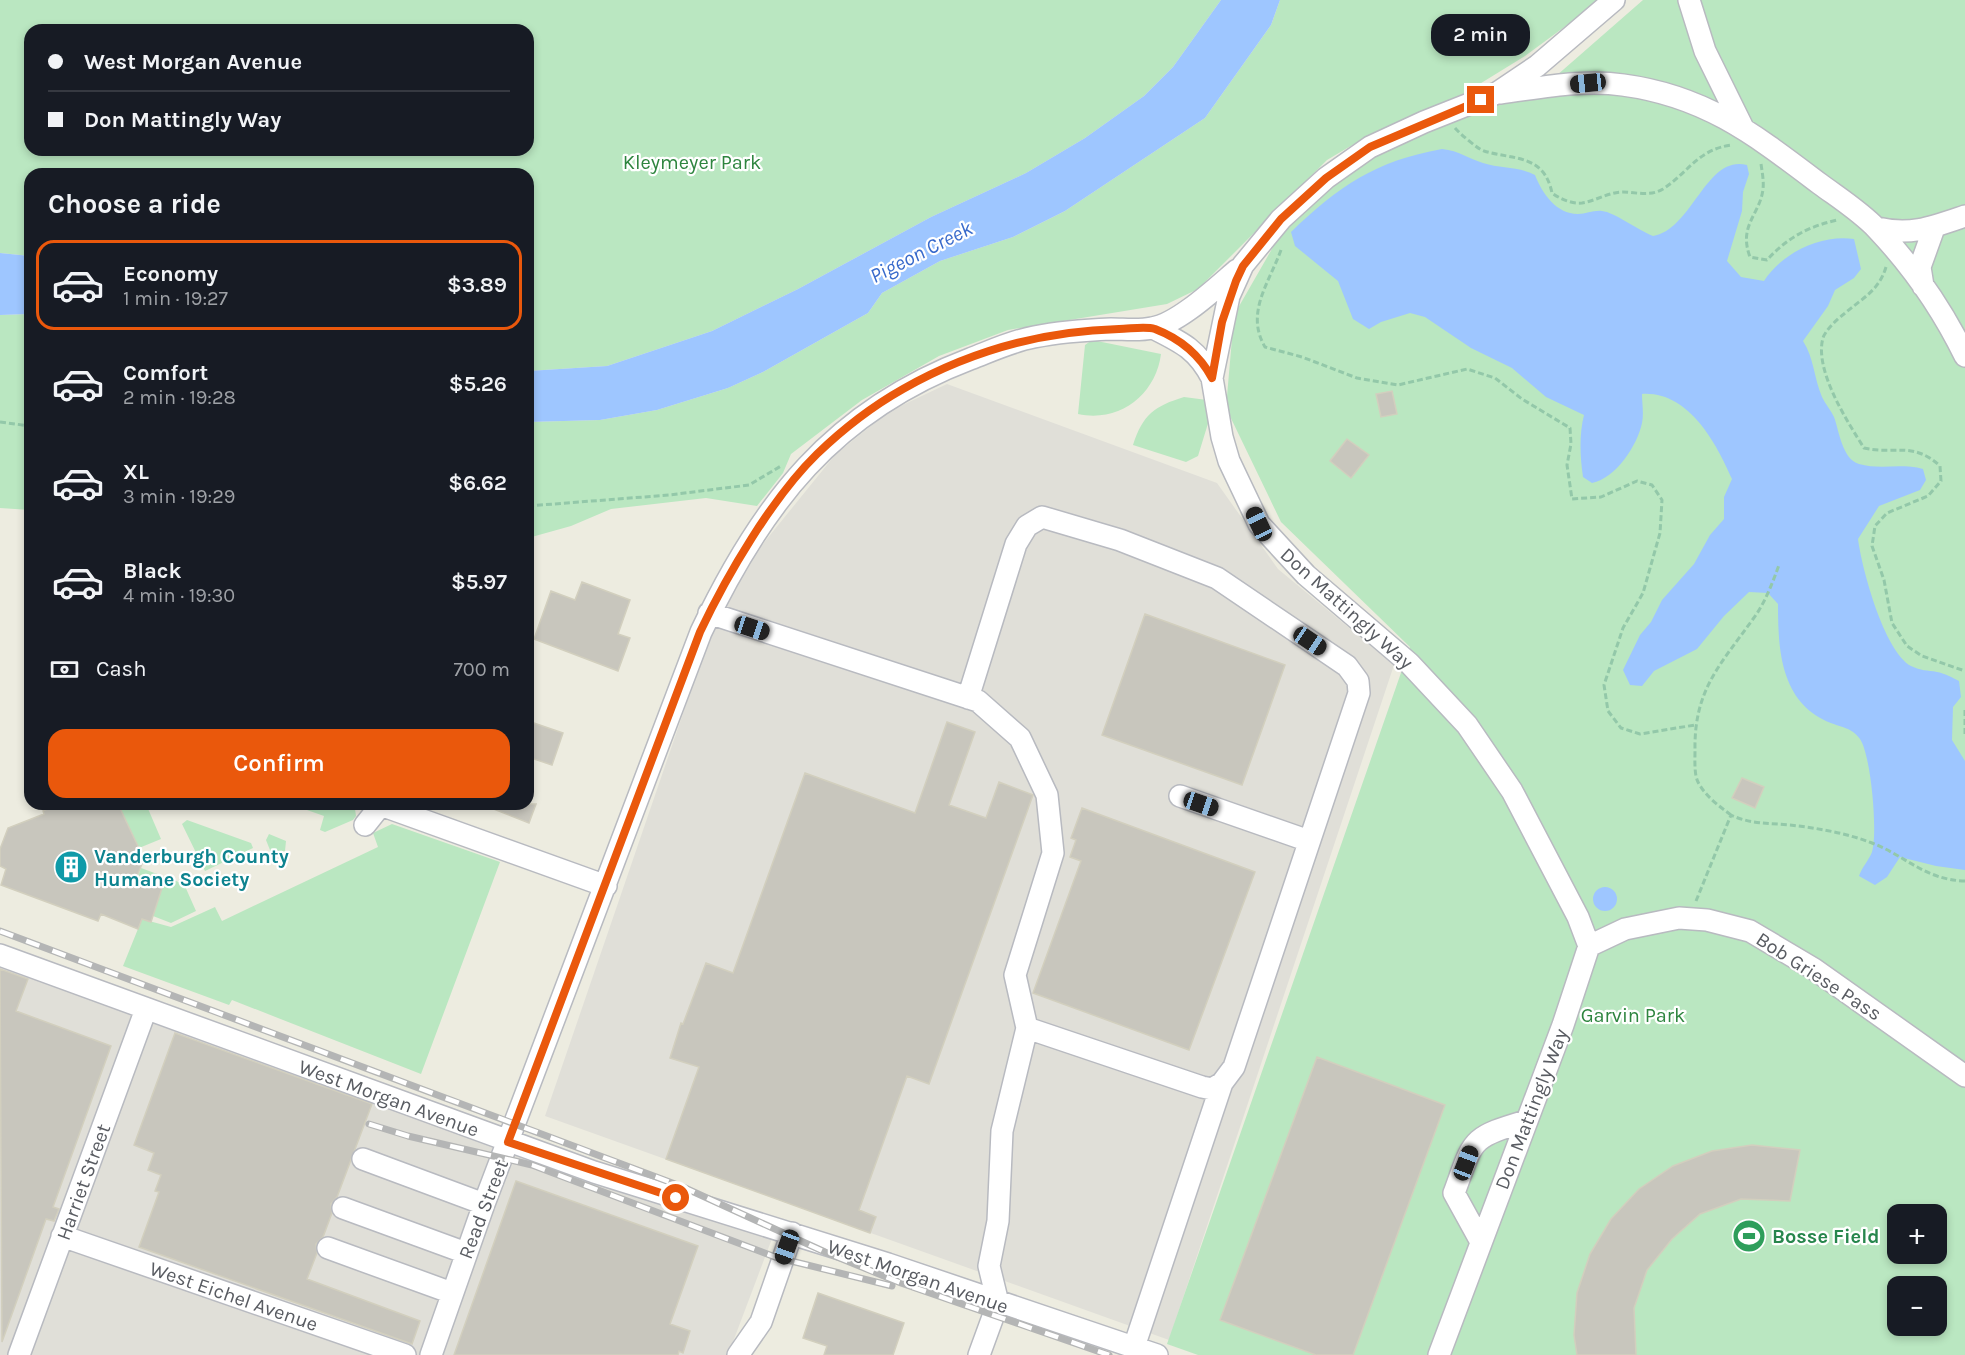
<!DOCTYPE html>
<html lang="en">
<head>
<meta charset="utf-8">
<style>
	body { margin:0; font-family:Karla,sans-serif; background:#20242c; color:#f1f3f6; height:100vh; display:flex; flex-direction:column; font-size:22px; white-space:nowrap }
	* { box-sizing:border-box; margin:0 }
	p { font-size:20px; color:#9ea1a6 }
	.icon { flex:none; width:33px; height:33px; fill:none; stroke:currentColor; stroke-width:2; stroke-linecap:round; stroke-linejoin:round }
	.map { position:relative; flex:1; overflow:hidden }
	.panel { position:absolute; left:24px; top:168px; width:510px; height:642px; display:flex; flex-direction:column; background:#171b24; border-radius:18px; box-shadow:0 3px 9px #0003 }
	.panel>* { flex:none }
	.banner { position:absolute; left:24px; top:24px; width:510px; height:132px; border-radius:18px; box-shadow:0 3px 9px #0003; display:grid; align-content:center; height:132px; padding:0 24px; background:#171b24 }
	.tools { position:absolute; left:1887px; top:1204px; display:grid; gap:12px }
	.tools a { display:grid; place-items:center; width:60px; height:60px; border-radius:12px; background:#171b24; box-shadow:0 3px 9px #0003; font-size:30px }
	.end { position:absolute; width:27px; height:27px; margin:-14px; border:8px solid #ea580c; background:#fff; box-shadow:0 0 0 3px #fff }
	.from { border-radius:50% }
	.bubble { position:absolute; height:42px; border-radius:18px; background:#171b24; box-shadow:0 3px 9px #0003; font-size:20px; font-weight:600; line-height:42px; text-align:center }
	.car { position:absolute; width:18px; height:36px; margin:-18px -9px; border-radius:8px; box-shadow:0 0 4px 2px #0007; background:linear-gradient(#222 24%,#8ab4d8 0 40%,#222 0 76%,#8ab4d8 0 86%,#222 0) }
	.banner b { display:flex; align-items:center; gap:21px; height:57px; font-size:22px }
	.banner b+b { border-top:2px solid #363941 }
	.banner i { width:15px; height:15px; background:#f1f3f6 }
	ul { padding:0; list-style:none }
	li { display:flex; align-items:center; gap:18px; height:90px; margin:0 12px 9px; padding:0 12px; border:3px solid transparent; border-radius:18px }
	li div { flex:1 }
	li b { display:block; font-size:22px }
	li em { font-style:normal; font-weight:600 }
	li.selected { border-color:#ea580c }
	li>.icon { width:54px; height:54px; stroke-width:1.5 }
	h2 { padding:0 24px; font-size:27px; line-height:72px }
	.pay { display:flex; align-items:center; gap:15px; height:66px; padding:0 24px; font-size:22px }
	.pay p { margin-inline-start:auto }
	.cta { display:flex; gap:12px; margin-top:auto; padding:12px 24px }
	.cta a { flex:1; height:69px; border-radius:18px; background:#ea580c; color:#fff; font-size:24px; font-weight:600; line-height:69px; text-align:center }
	.map>svg:first-child { display:block }
	.industrial { fill:#e0dfd8 }
	.green { fill:#bae7c1; fill-rule:evenodd }
	.water { fill:#9ec6ff }
	.building { fill:#c8c6bd; stroke:#d2cfbe; stroke-width:1.5 }
	.lines { fill:none; stroke-linecap:round; stroke-linejoin:round }
	.minor-casing { stroke:#b8bac0; stroke-width:24 }
	.path { stroke:#93c8a9; stroke-width:3; stroke-dasharray:6 3; stroke-linecap:butt }
	.minor { stroke:#fff; stroke-width:21 }
	.rail-casing { stroke:#b4b5b5; stroke-width:7 }
	.rail { stroke:#fff; stroke-width:4.5; stroke-dasharray:14; stroke-linecap:butt }
	.route { stroke:#ea580c; stroke-width:8 }
	.labels { text-anchor:middle; stroke-width:4.5; stroke-linejoin:round; paint-order:stroke }
	.park-label { font-size:20px; fill:#2e853f; stroke:#fff }
	.street-label { font-size:20px; fill:#595c62; stroke:#fff }
	.culture-label { font-size:20px; font-weight:bold; fill:#0d838f; stroke:#fff; text-anchor:start }
	.leisure-label { font-size:20px; font-weight:bold; fill:#27864d; stroke:#fff; text-anchor:start }
	.water-label { font-size:21px; font-style:italic; fill:#386acb; stroke:#fff }
</style>
</head>
<body>
<div class="map">
<svg width="1965" height="1355" viewBox="0 0 1965 1355">
	<rect width="100%" height="100%" fill="#edece0"/>
	<path class="industrial" d="M947 384 1217 483 1278 569 1394 665 1169 1340 545 1116 711 632 745 566 835 455 888 412Z
		M0 956 776 1228 728 1355H0Z"/>
	<path class="green" d="M0 0H1221L1173 67 1144 96 1085 138 1026 173 931 217 798 289 712 331 607 366 528 371V174H30V256L0 253ZM30 30H528V150H30Z
		M1280 0H1601L1525 56 1465 93 1371 134 1327 160 1198 289 1167 304 1008 330 939 356 862 400 791 454 783 473 757 506 706 498 611 509 571 526 528 538V422L600 420 657 410 728 388 763 372 868 313 882 293 940 261 1013 237 1065 211 1205 118 1271 25Z
		M1643 0H1965V1355H1198L1167 1344 1410 647 1281 522 1226 408 1234 315 1288 221 1354 168 1433 126 1540 90ZM1898 1215H1936V1254H1898ZM1898 1287H1936V1326H1898Z
		M30 314V510L0 508V315Z
		M1092 340 1161 354C1156 394 1120 423 1078 414L1085 345Z
		M1184 397 1207 400 1210 417 1198 456 1186 462 1133 445C1143 414 1155 406 1184 397Z
		M118 804H146L161 839 139 848Z
		M290 804H340L355 809 356 816 353 820 325 832 320 830 324 816Z
		M187 820 251 843 253 848 205 871 182 824Z
		M392 824 500 862 421 1074 232 1000 229 1005 123 966 142 919 171 927 215 907 222 921 378 847 373 833Z
		M269 834 286 841 285 851 272 855 266 840Z
		M141 868 184 884 196 911 171 923 153 916 163 885 138 876Z"/>
	<path class="water" d="M1221 0H1280L1271 25 1205 118 1065 211 1013 237 940 261 882 293 868 313 763 372 728 388 657 410 600 420 528 422V371L607 366 712 331 798 289 931 217 1026 173 1085 138 1144 96 1173 67Z
		M1442 149C1460 151 1467 158 1483 163 1501 169 1518 166 1535 175 1542 193 1556 214 1578 214 1586 214 1594 210 1602 211 1614 212 1638 230 1653 236 1693 229 1706 154 1747 165L1749 174 1743 192 1742 211 1727 261 1741 277 1764 281C1782 253 1821 234 1854 239L1861 269 1854 278 1835 290 1828 306 1803 341C1814 358 1814 378 1822 397 1825 404 1831 410 1834 417 1839 430 1842 459 1859 464 1880 470 1901 463 1923 469L1926 480 1920 490 1879 506 1858 539C1862 569 1884 651 1911 666 1921 671 1927 670 1937 672 1944 673 1953 678 1959 681L1961 697 1953 707 1952 740 1965 761V870L1936 866 1900 857 1887 877 1875 885 1859 876C1862 867 1869 860 1872 852 1878 833 1871 755 1860 739 1851 726 1837 727 1824 720 1780 698 1778 647 1778 604L1768 593 1749 592 1724 616 1697 649 1654 671 1642 686 1630 685 1623 670 1640 635 1651 622 1662 600 1694 564 1710 535 1724 519V497L1732 479C1716 442 1688 391 1642 394 1642 403 1644 414 1642 423 1637 446 1616 478 1592 483L1583 477C1580 456 1579 435 1584 415L1546 397 1512 368 1471 348 1425 317 1410 313 1381 322 1369 329 1353 319 1338 281 1295 246 1291 232C1339 186 1375 161 1442 149Z
		M0 253 30 256V314L0 315Z
		M1593 899a12 12 0 1 1 24 0a12 12 0 1 1-24 0Z"/>
	<path class="building" d="M1392 391 1397 414 1381 417 1376 394Z
		M1347 439 1369 455 1351 478 1330 461Z
		M582 582 630 600 618 634 630 638 618 671 534 639 551 591 575 600Z
		M1145 614 1285 665 1242 785 1102 735Z
		M528 721 563 733 552 765 528 757Z
		M947 722 975 732 949 805 986 818 999 782 1033 795 929 1084 907 1076 859 1210 876 1217 870 1233 666 1159 699 1067 670 1058 681 1023 683 1024 706 963 733 973 805 773 915 813Z
		M1742 778 1764 787 1755 808 1732 798Z
		M58 804H118L144 859 137 876 163 885 151 922 142 919 138 929 101 914 98 921 1 885 6 869 0 866V849L8 828 44 814 43 811Z
		M481 804H536L529 823Z
		M1082 808 1255 872 1189 1050 1033 993 1081 861 1070 857 1076 840 1071 838Z
		M0 969 28 979 16 1011 111 1046 53 1207 59 1209 54 1221 46 1219 2 1342Z
		M175 1033 372 1104 337 1197 331 1204 332 1213 323 1237 316 1244 317 1253 307 1279 420 1321 412 1344 139 1247 159 1192 155 1191 161 1175 148 1170 154 1153 134 1145Z
		M1317 1057 1445 1105 1353 1355H1316L1220 1320Z
		M1752 1145 1800 1150 1790 1201 1741 1199 1700 1214 1672 1239 1647 1270 1634 1308 1636 1355H1577L1574 1335 1577 1293 1590 1254 1611 1219 1639 1189 1673 1166 1712 1151Z
		M516 1181 698 1246 670 1324 690 1331 683 1353 679 1351 678 1355H454Z
		M818 1293 904 1323 893 1355H824L827 1346 803 1338Z"/>
	<g class="lines">
		<defs>
			<path id="minor" d="M1689 0 1705 51 1743 128
				M1500 93C1540 88 1583 79 1623 85 1706 96 1755 135 1820 184 1839 198 1861 212 1877 229 1912 266 1943 311 1965 356
				M1877 228C1911 236 1933 227 1965 216
				M1923 286 1920 267 1934 228
				M1153 328C1181 342 1197 349 1212 378
				M709 613 978 701 1020 738 1047 795 1053 853 1015 975 1027 1028 1002 1131 998 1221 989 1266 998 1303 979 1355
				M968 698 1016 544 1027 526 1042 517 1120 540 1217 578 1347 666 1358 681 1359 693 1234 1067 1222 1083 1212 1089 1202 1087 1027 1028
				M1180 796 1309 841
				M378 804 606 886
				M365 825 381 805
				M1589 946 1625 929 1679 918 1707 920 1750 931 1814 969 1965 1076
				M0 955 594 1172 888 1264 1157 1355
				M363 1159 484 1204
				M343 1208 466 1253
				M62 1236 405 1355
				M1481 1242 1454 1193C1474 1139 1469 1138 1526 1121
				M328 1248 452 1293
				M1134 1347 1222 1083
				M19 1355 146 1009
				M431 1355 484 1204 701 632C762 503 833 411 970 359 991 351 1012 341 1034 337 1059 332 1085 330 1111 329 1124 329 1139 331 1152 328 1178 324 1217 287 1237 270
				M738 1355 761 1322 792 1233
				M1439 1355 1563 1025 1589 946 1578 917 1512 791 1467 725 1409 663 1306 575 1259 524 1229 461 1222 437 1212 378 1229 296 1243 265 1281 219 1326 178 1370 147 1424 122 1497 93 1537 66 1614 0"/>
		</defs>
		<use href="#minor" class="minor-casing"/>
		<path class="path" d="M1455 128C1459 133 1479 150 1484 151 1514 160 1544 154 1552 193 1560 199 1572 204 1582 203 1596 201 1608 192 1623 192 1635 192 1650 197 1663 189 1689 172 1698 149 1732 145
			M1761 164C1762 171 1764 181 1763 189 1760 215 1738 225 1750 257L1767 260C1787 238 1807 227 1837 220
			M1281 250C1269 283 1245 313 1265 347L1302 357 1357 378 1398 385 1467 369 1495 378 1522 399 1570 428 1571 444 1567 465 1572 499 1601 497 1637 481 1652 485 1662 500 1660 533 1643 593 1623 628 1604 685 1608 711 1621 728 1640 734 1695 725
			M1886 267C1879 291 1861 299 1844 314 1837 319 1825 331 1823 338 1814 370 1847 421 1864 448 1895 455 1913 441 1940 466L1941 481 1928 496 1887 513 1875 526 1872 546 1884 580 1892 623 1907 646 1922 656 1965 671
			M0 422 30 426
			M528 506 669 495 749 485 781 466
			M1965 710V736
			M1731 815C1719 806 1705 796 1698 782 1694 774 1695 760 1695 750 1694 690 1720 665 1753 619 1765 603 1772 584 1779 565
			M1696 901 1731 815C1749 824 1769 823 1790 825 1817 828 1846 833 1872 843 1906 856 1925 880 1965 881"/>
		<use href="#minor" class="minor"/>
		<defs>
			<path id="rail" d="M0 931 683 1187 825 1252 901 1283 1109 1355
				M369 1124 408 1136 532 1165 775 1257 892 1286"/>
		</defs>
		<use href="#rail" class="rail-casing"/>
		<use href="#rail" class="rail"/>
	</g>
	<g class="lines">
		<path class="route" d="M676 1198 508 1142 700 632C727 575 772 498 817 454 843 429 871 407 903 389 970 351 1043 331 1119 329 1130 329 1145 326 1155 329 1181 339 1199 354 1212 378L1222 322 1236 281 1243 266 1281 219 1326 178 1370 147 1481 100"/>
	</g>
	<defs>
		<symbol id="building-disc" viewBox="-11 -11 22 22"><circle r="9.5" fill="#0f9aa8" stroke="#fff"/><path d="M-4-6H4V6H1V3H-1V6H-4ZM-2.5-4.3h1.7v1.8h-1.7ZM.8-4.3h1.7v1.8H.8ZM-2.5-1h1.7V.8h-1.7ZM.8-1h1.7V.8H.8Z" fill="#fff"/></symbol>
		<symbol id="stadium-disc" viewBox="-11 -11 22 22"><circle r="9.5" fill="#2e9e5b" stroke="#fff"/><path d="M0-5a6.5 5 0 1 0 0 10a6.5 5 0 1 0 0-10ZM-3.5-1.8h7v3.6h-7Z" fill="#fff"/></symbol>
	</defs>
	<g fill-rule="evenodd">
		<use href="#building-disc" x="52" y="848" width="38" height="38"/>
		<use href="#stadium-disc" x="1730" y="1217" width="38" height="38"/>
	</g>
	<g class="labels">
		<g class="park-label">
			<text x="692" y="169">Kleymeyer Park</text>
			<text x="1633" y="1022">Garvin Park</text>
		</g>
		<g class="street-label">
			<text transform="translate(1347 608) rotate(42)" y="7">Don Mattingly Way</text>
			<text transform="translate(1819 976) rotate(33)" y="7">Bob Griese Pass</text>
			<text transform="translate(389 1098) rotate(20)" y="7">West Morgan Avenue</text>
			<text transform="translate(1531 1109) rotate(-69)" y="7">Don Mattingly Way</text>
			<text transform="translate(83 1182) rotate(-70)" y="7">Harriet Street</text>
			<text transform="translate(483 1209) rotate(-69)" y="7">Read Street</text>
			<text transform="translate(918 1276) rotate(19)" y="7">West Morgan Avenue</text>
			<text transform="translate(234 1296) rotate(19)" y="7">West Eichel Avenue</text>
		</g>
		<g class="culture-label">
			<text x="94" y="863">Vanderburgh County<tspan x="94" dy="23">Humane Society</tspan></text>
		</g>
		<g class="leisure-label">
			<text x="1772" y="1243">Bosse Field</text>
		</g>
		<g class="water-label">
			<text transform="translate(921 252) rotate(-27)" y="7">Pigeon Creek</text>
		</g>
	</g>
</svg>
<div class="tools">
<a>+</a>
<a>−</a>
</div>
<i class="end from" style="left:676px;top:1198px"></i>
<i class="end" style="left:1481px;top:100px"></i>
<div class="bubble" style="left:1431px;top:14px;width:99px">2 min</div>
<i class="car" style="left:1588px;top:83px;rotate:264deg"></i>
<i class="car" style="left:1259px;top:524px;rotate:335deg"></i>
<i class="car" style="left:752px;top:628px;rotate:108deg"></i>
<i class="car" style="left:1310px;top:641px;rotate:124deg"></i>
<i class="car" style="left:1201px;top:804px;rotate:109deg"></i>
<i class="car" style="left:1466px;top:1163px;rotate:21deg"></i>
<i class="car" style="left:787px;top:1247px;rotate:200deg"></i>
<div class="banner">
<b><i class="from"></i>West Morgan Avenue</b>
<b><i></i>Don Mattingly Way</b>
</div>
<section class="panel">
<h2>Choose a ride</h2>
<ul>
<li class="selected"><svg class="icon" aria-label="car" viewBox="0 0 24 24"><path d="M5 17H2v-5l4-1 3-4h7l3 4 3 1v5h-3M9 17h6M6 11h13"/><circle cx="7" cy="17" r="2"/><circle cx="17" cy="17" r="2"/></svg><div><b>Economy</b><p>1 min · 19:27</p></div><em>$3.89</em></li>
<li><svg class="icon" aria-label="car" viewBox="0 0 24 24"><path d="M5 17H2v-5l4-1 3-4h7l3 4 3 1v5h-3M9 17h6M6 11h13"/><circle cx="7" cy="17" r="2"/><circle cx="17" cy="17" r="2"/></svg><div><b>Comfort</b><p>2 min · 19:28</p></div><em>$5.26</em></li>
<li><svg class="icon" aria-label="car" viewBox="0 0 24 24"><path d="M5 17H2v-5l4-1 3-4h7l3 4 3 1v5h-3M9 17h6M6 11h13"/><circle cx="7" cy="17" r="2"/><circle cx="17" cy="17" r="2"/></svg><div><b>XL</b><p>3 min · 19:29</p></div><em>$6.62</em></li>
<li><svg class="icon" aria-label="car" viewBox="0 0 24 24"><path d="M5 17H2v-5l4-1 3-4h7l3 4 3 1v5h-3M9 17h6M6 11h13"/><circle cx="7" cy="17" r="2"/><circle cx="17" cy="17" r="2"/></svg><div><b>Black</b><p>4 min · 19:30</p></div><em>$5.97</em></li>
</ul>
<div class="pay"><svg class="icon" aria-label="cash" viewBox="0 0 24 24"><path d="M3 7h18v10H3z"/><circle cx="12" cy="12" r="2"/></svg>Cash<p>700 m</p></div>
<div class="cta"><a>Confirm</a></div>
</section>
</div>
</body>
</html>
